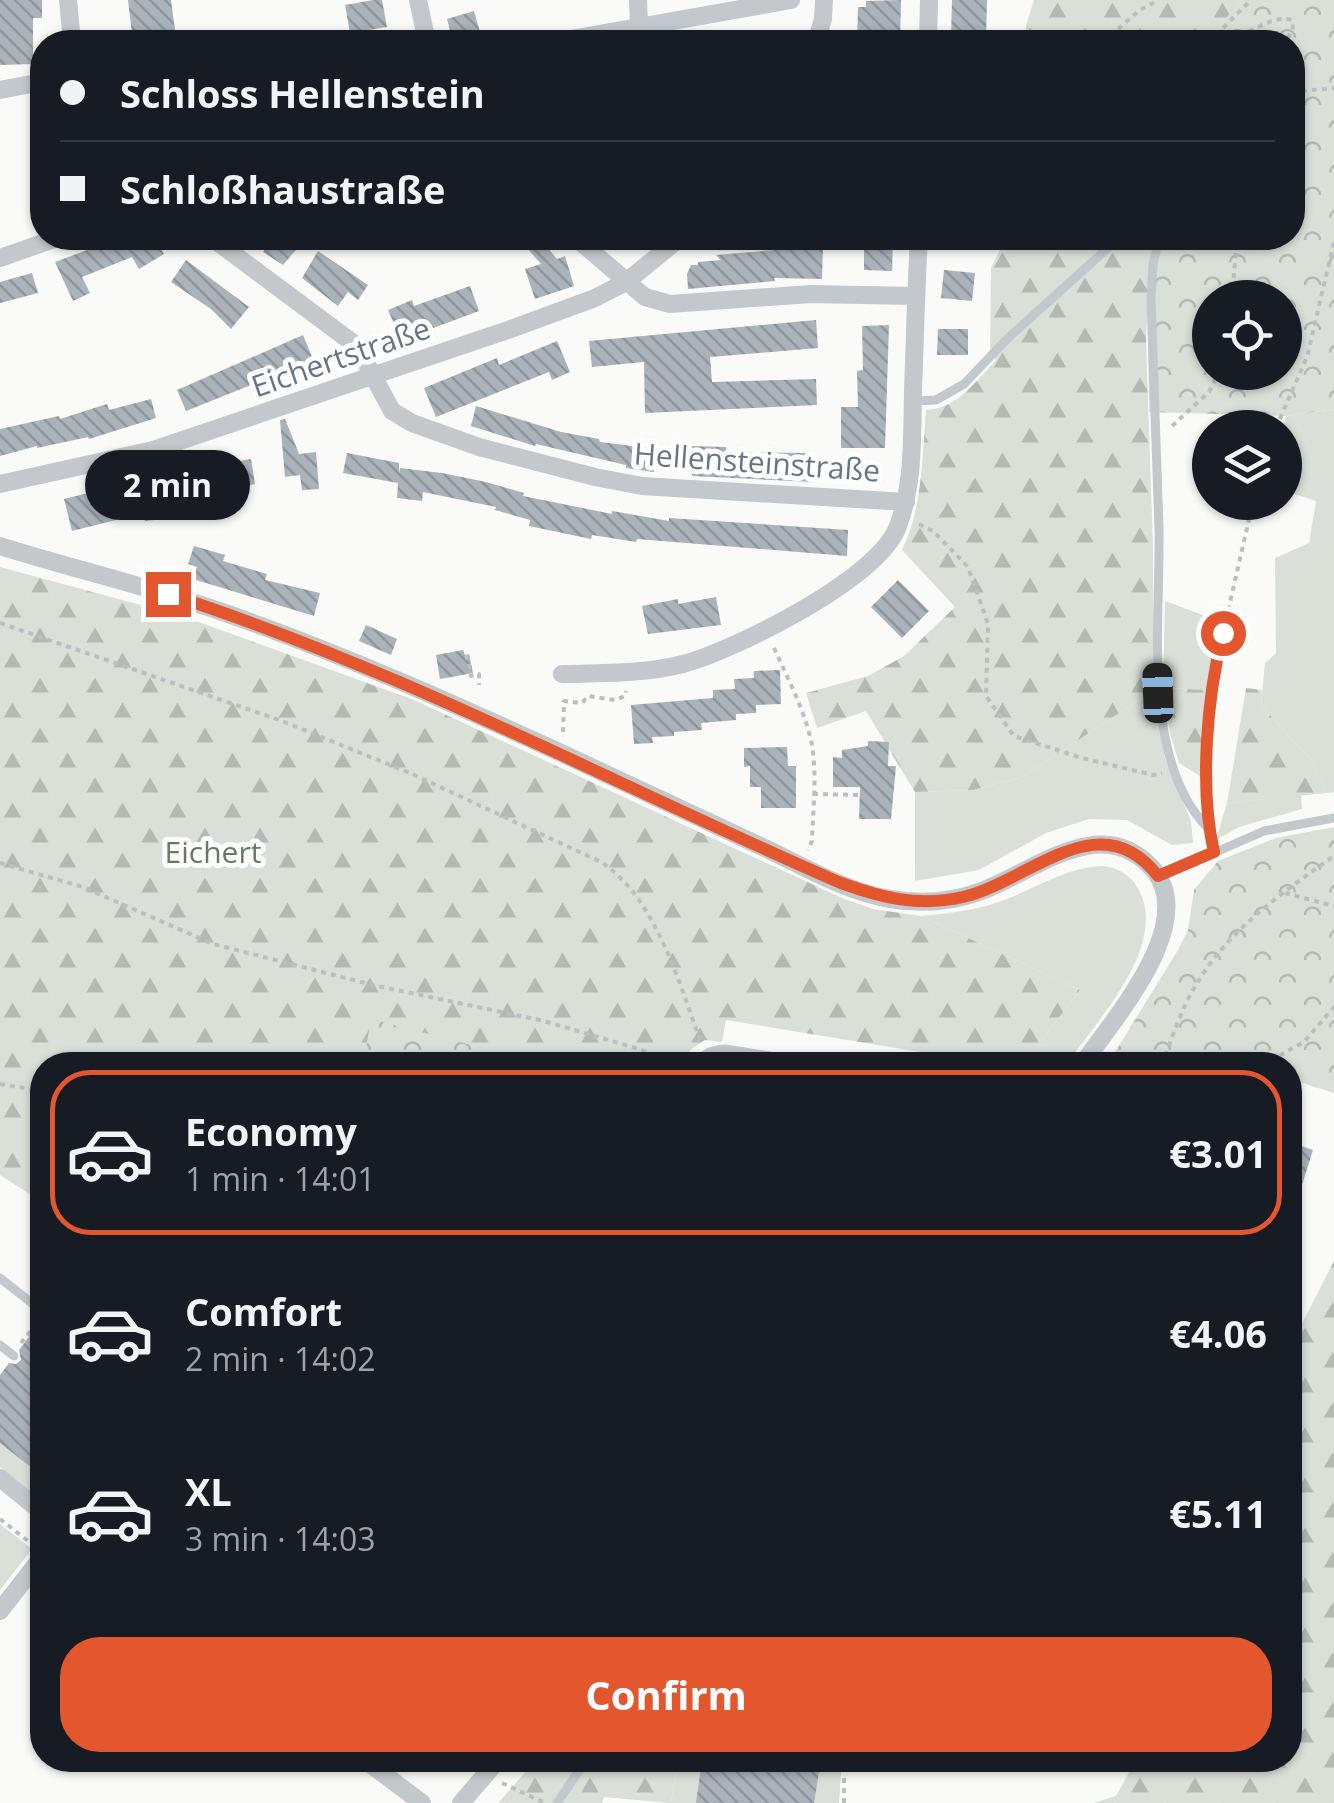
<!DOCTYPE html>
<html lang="en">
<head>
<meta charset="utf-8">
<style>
	body { margin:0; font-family:"Open Sans",sans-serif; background:#242831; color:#f1f3f6; height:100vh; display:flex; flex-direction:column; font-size:38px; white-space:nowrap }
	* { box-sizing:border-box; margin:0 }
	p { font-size:32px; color:#9ea1a6 }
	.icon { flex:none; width:55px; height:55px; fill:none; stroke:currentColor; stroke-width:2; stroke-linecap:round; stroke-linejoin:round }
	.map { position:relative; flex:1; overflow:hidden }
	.side { position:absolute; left:30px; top:1052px; width:1272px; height:720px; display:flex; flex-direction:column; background:#171b24; border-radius:40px; box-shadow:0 2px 8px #0004 }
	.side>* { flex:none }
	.hud { position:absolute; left:30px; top:30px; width:1275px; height:220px; border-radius:40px; box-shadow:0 2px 8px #0004; display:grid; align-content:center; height:220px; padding:0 30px; background:#171b24 }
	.fabs { position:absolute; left:1192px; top:280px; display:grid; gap:20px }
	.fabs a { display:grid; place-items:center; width:110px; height:110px; border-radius:50%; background:#171b24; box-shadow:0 2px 8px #0004; font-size:50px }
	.end { position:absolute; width:45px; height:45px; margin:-22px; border:12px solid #e4572e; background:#fff; box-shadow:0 0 0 5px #fff }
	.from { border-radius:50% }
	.bubble { position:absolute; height:70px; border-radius:35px; background:#171b24; box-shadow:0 2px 8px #0004; font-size:32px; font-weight:700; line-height:70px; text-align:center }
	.car { position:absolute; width:30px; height:60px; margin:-30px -15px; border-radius:12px; box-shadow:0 0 8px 2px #0007; background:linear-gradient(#222 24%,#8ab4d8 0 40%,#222 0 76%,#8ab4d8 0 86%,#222 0) }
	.hud b { display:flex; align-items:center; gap:35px; height:95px; font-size:38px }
	.hud b+b { border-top:2px solid #363941 }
	.hud i { width:25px; height:25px; background:#f1f3f6 }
	ul { padding:18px 0 0; list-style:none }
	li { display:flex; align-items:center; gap:30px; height:165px; margin:0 20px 15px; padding:0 10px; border:5px solid transparent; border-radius:40px }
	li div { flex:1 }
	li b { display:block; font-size:38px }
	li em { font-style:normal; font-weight:700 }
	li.on { border-color:#e4572e }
	li>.icon { width:90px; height:90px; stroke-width:1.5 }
	.primary-button { display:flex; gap:20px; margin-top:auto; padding:20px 30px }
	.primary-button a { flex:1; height:115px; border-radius:40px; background:#e4572e; color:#fff; font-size:40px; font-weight:700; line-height:115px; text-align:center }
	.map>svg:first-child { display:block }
	.grass { fill:#dadfd7 }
	.forest { fill:url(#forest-firs) }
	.park { fill:url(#park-crowns); fill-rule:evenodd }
	.building { fill:url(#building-back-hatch) }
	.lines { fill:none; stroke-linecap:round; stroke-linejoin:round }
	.path { stroke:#bbbfc2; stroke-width:4; stroke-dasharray:5 5; stroke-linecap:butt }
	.service { stroke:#c3c8cc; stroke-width:9 }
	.minor { stroke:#c3c8cc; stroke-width:18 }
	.route { stroke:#e4572e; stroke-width:12 }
	.labels { text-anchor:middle; stroke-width:10; stroke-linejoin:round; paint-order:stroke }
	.street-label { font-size:30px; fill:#657683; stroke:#fff }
	.park-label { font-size:30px; fill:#687a64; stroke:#fff }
</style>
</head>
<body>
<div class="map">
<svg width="1334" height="1803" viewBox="0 0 1334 1803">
	<defs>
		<pattern id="forest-firs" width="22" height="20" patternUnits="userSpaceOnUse" patternTransform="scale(2.5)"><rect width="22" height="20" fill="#dadfd7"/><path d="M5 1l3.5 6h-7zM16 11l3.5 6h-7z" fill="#b4b9b4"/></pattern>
		<pattern id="park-crowns" width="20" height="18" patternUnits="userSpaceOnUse" patternTransform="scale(2.5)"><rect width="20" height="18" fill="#dadfd7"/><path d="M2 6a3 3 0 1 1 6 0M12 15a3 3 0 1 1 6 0" fill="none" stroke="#b4b9b4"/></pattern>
		<pattern id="building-back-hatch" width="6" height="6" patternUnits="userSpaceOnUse" patternTransform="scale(2.5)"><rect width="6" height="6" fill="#aab3b9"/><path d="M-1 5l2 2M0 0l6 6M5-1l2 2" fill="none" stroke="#8e969c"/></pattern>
	</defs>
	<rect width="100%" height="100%" fill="#fafaf8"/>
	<path class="grass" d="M1334 409V792L1327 793 1311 760 1261 705 1265 663 1276 653 1275 558 1309 543 1316 501 1285 491 1283 427 1286 416Z
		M1165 601 1219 621 1208 690 1163 688Z
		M1153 691 1165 759 1191 821 1193 843 1172 845 1127 820 1089 819 1046 833 979 870 915 881V792L973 790 1022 777Z
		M1301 795 1302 809 1239 827 1216 840 1227 803Z
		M1104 866C1123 869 1137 880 1143 900 1160 955 1096 1022 1066 1065H1023L1080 990 921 916C950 913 980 910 1007 899 1038 887 1070 866 1104 866Z
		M0 1443 42 1476V1500L0 1467Z
		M0 1524 32 1549 0 1590Z
		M678 1760H842L839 1803H671Z"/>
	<path class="forest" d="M1034 0H1243L1204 42H1025L1026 25Z
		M1006 238H1147L1150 241 1146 345 1153 548V691L1022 777 973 790 915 792 866 711 817 728 806 693 868 676 904 656 955 607 902 550C923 506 922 458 926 410 957 409 976 381 996 360L990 351 991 268Z
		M0 567 185 617 414 700 842 898 873 909 921 916 1080 990 1023 1065H957V1058L726 1020 722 1042 705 1040 690 1050 687 1065H42V1202L0 1175Z
		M1163 688 1208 690 1203 778 1179 763 1170 733Z
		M1246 688 1262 690 1261 705 1311 760 1327 793 1227 803Z
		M1334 1261V1803H1093L1116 1796 1136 1760H1290V1347Z
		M536 1760H678L671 1803 604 1797 602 1803H498Z"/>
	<path class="park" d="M1243 0H1334V409L1286 416 1149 412 1147 276 1150 238H1292V42H1204ZM1210 298H1285V372H1210Z
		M1334 827V1093L1290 1079V1065H1107L1178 950 1188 930 1194 890 1218 861 1276 838Z
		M371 1019 548 1065H363Z"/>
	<path class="building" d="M0 0H42V18H33V64L0 65Z
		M128 0H171L176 37 133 42Z
		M373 0H382L387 27 350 33 345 5Z
		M901 0 900 42H857L858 7H866V1Z
		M952 0H987L986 40 951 38Z
		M474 11 482 39 453 42 447 19Z
		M119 238H154L164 254 139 269 132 257 82 277 90 293 73 301 55 262Z
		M272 238H306L283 265 263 252Z
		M518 238H539L557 259 565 256 574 286 535 299 525 269 541 264Z
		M864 242H893L892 271 864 270Z
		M787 246H823L822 279 774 278 775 281 688 289 687 274 691 265H698V262L721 260 716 255 787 249Z
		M318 251 368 285 358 300 348 292 338 306 302 278Z
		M186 260 249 307 231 329 211 309 171 282Z
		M944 270 975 273 972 301 941 298Z
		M32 273 38 293 0 303V282Z
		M470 286 479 311 401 340 388 310 412 300 414 306Z
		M816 320 818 348 710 357 712 382 816 379 817 405 645 413 644 362 592 367 589 341Z
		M889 325 885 448H841V407H858L857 371 863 370 862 326Z
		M938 329H968V355H937Z
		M303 335 315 364 278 380 276 375 186 411 177 390Z
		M557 341 570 372 552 380 549 372 436 417 424 388 497 358 499 365Z
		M151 399 156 418 89 439 88 437 37 448V446L0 456V429L59 416 60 419 107 404 109 410Z
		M476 406 561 432 599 439 600 442 657 449 654 472 626 468V465L536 444 535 446 471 426Z
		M285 419 299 454 316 452 319 489 302 490 300 475 285 477 280 420Z
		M692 446 726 447V452L813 453V482L692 476Z
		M347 453 399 463V473L400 468 442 473 486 482 524 493 523 496 612 514V511L669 521V518L848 530 847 556 637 539 636 542 592 535 591 539 529 526 530 520 495 510 496 507 423 492 422 501 397 498 398 483 343 473Z
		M251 459 255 484 245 486 247 497 222 502 217 465Z
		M161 483 162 487 183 485 185 503 164 506 165 519 145 521 144 513 72 531 64 499 104 489 105 492Z
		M194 546 225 555 223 561 267 574 265 580 320 593 314 616 193 579 197 567 188 564Z
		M898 580 929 611 902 638 871 607Z
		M716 597 721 625 648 634 642 606 678 599V604Z
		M366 625 397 639 391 655 359 641Z
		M463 650 465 655 469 654 473 673 440 679 436 655Z
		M780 670 781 704 756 705V713L736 714V720L701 723 702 730 674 732V736L652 737 653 743 634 744 631 705 713 698V690L735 689 734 679 754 678V671Z
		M868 741 889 742 888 766H896L891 819H859L860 787H833V757L842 758V750L868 746Z
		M787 747 788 766H796V808H761V787H750V766L744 767V748Z
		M1290 1142 1313 1150 1294 1210 1290 1209Z
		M42 1320V1476L0 1443V1375L9 1363 16 1364 21 1360 19 1350Z
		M702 1760H821L814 1803H696Z"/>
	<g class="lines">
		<path class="path" d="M1220 32C1247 45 1264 13 1292 20L1293 28 1286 42
			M1103 42 1140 10 1159 0
			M1209 42 1251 0
			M1292 92 1334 88
			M1232 298 1237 238
			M1172 426 1209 392 1219 372
			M1276 428 1307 357 1334 242
			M919 524 933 531 968 567 988 624 986 696 1014 736 1082 758 1153 775 1162 773
			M1226 620 1253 502
			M0 623 282 721 410 773 601 862C655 897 679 982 700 1040
			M774 648C788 679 805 711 812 745 817 776 813 809 812 841L808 850
			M465 658 468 657 471 676 479 674V685
			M563 732 564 701 582 703 588 696 615 700 625 696 626 691
			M813 794 863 795
			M0 863 83 887 213 944 373 985 544 1021 642 1050 671 1065
			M1285 893 1334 906
			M1162 1065C1172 1038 1181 1009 1196 985 1228 930 1283 892 1334 856
			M1262 1065 1304 1042 1334 1007
			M0 1084 42 1091
			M21 1343 37 1323
			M0 1519 32 1544
			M860 1765 873 1760
			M502 1783 543 1802
			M844 1803V1773"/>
		<path class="service" d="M1159 238 1153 264 1151 299C1153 375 1157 451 1159 528 1161 616 1140 760 1208 828
			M913 401 936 400 964 384 1008 338 1119 238
			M1214 852C1199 787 1207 697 1223 633
			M1159 877 1264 831 1334 818
			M701 1065C703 1051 713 1050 726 1049L826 1065
			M0 1278 42 1311
			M0 1345 14 1356
			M844 1761V1760
			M557 1803 586 1760"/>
		<path class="minor" d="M68 0 72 42
			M418 0 427 42
			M638 0 639 26
			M554 42 791 0
			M816 42 823 19 824 0
			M928 42 929 0
			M0 90 42 82
			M212 238 357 346 392 411 412 423 479 447 595 477 642 486 906 502
			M576 238 645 297 670 304 811 294 916 296
			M0 258 57 238
			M0 484 153 450 508 330 595 298 626 282 680 238
			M0 546C77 570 155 588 231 615 342 654 452 703 559 752 629 785 700 818 771 851 808 869 848 892 890 899 919 904 951 902 979 892 1033 873 1099 812 1151 867 1202 921 1113 1019 1082 1065
			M562 674C602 673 644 674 683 664 735 650 880 578 898 526 914 484 912 435 913 390 915 339 916 288 919 238
			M0 1478 42 1512
			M0 1611 42 1557
			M365 1760 422 1803
			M461 1803 498 1760"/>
	</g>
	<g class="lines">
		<path class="route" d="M168 594C401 669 617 786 841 883 882 898 919 907 963 897 1030 881 1100 801 1158 876L1214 852C1199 787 1207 697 1223 633"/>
	</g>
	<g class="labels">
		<g class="street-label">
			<text transform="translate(341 358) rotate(-19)" y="10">Eichertstraße</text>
			<text transform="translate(757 463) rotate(4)" y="10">Hellensteinstraße</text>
		</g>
		<g class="park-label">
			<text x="213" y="863">Eichert</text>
		</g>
	</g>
</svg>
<div class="fabs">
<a><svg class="icon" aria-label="locate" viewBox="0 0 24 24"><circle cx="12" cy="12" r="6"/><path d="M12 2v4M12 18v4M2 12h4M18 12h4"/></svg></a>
<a><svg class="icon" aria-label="layers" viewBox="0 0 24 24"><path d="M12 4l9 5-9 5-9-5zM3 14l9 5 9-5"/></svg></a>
</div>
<i class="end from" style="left:1223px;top:633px"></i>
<i class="end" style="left:168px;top:594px"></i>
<div class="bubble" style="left:85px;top:450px;width:165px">2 min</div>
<i class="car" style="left:1158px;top:693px;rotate:358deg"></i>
<div class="hud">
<b><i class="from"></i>Schloss Hellenstein</b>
<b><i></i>Schloßhaustraße</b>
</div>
<section class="side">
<ul>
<li class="on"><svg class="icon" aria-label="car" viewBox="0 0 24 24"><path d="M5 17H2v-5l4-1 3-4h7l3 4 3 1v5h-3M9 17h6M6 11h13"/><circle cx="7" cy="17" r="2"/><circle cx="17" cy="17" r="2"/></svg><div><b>Economy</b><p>1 min · 14:01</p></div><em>€3.01</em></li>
<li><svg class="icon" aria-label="car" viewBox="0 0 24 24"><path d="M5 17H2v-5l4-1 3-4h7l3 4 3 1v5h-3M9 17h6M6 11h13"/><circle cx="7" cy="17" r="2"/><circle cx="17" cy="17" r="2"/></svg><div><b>Comfort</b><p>2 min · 14:02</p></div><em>€4.06</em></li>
<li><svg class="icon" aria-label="car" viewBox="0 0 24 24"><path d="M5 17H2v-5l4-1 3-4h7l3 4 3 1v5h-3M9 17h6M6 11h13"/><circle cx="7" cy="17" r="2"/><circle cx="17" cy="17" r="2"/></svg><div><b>XL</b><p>3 min · 14:03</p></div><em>€5.11</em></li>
</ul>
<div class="primary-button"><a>Confirm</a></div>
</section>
</div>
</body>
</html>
